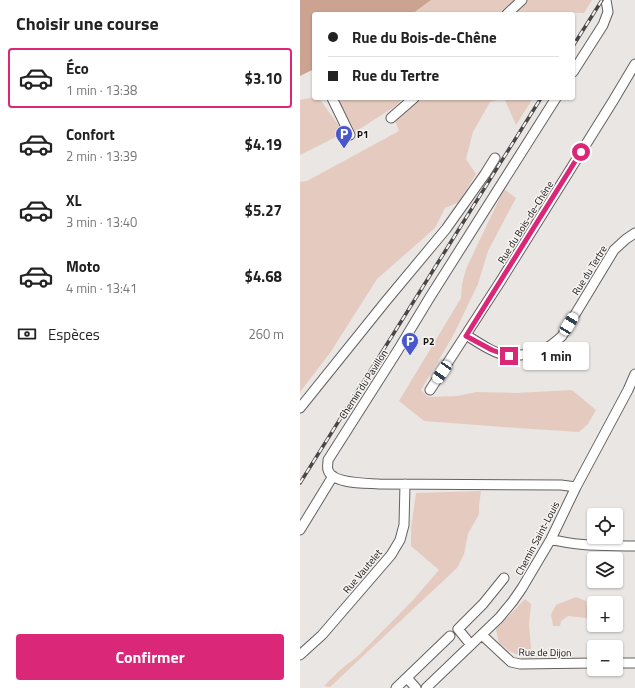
<!DOCTYPE html>
<html lang="fr">
<head>
<meta charset="utf-8">
<style>
	body { margin:0; font-family:"Titillium Web",sans-serif; background:#f6f6f6; color:#222; height:100vh; display:flex; flex-direction:column; font-size:15px; white-space:nowrap }
	* { box-sizing:border-box; margin:0 }
	p { font-size:13px; color:#767676 }
	.icon { flex:none; width:22px; height:22px; fill:none; stroke:currentColor; stroke-width:2; stroke-linecap:round; stroke-linejoin:round }
	.map { position:relative; flex:1; overflow:hidden }
	.sheet { display:flex; flex-direction:column; background:#fff; width:300px }
	.sheet>* { flex:none }
	.hud { position:absolute; left:12px; top:12px; width:263px; height:88px; border-radius:4px; box-shadow:0 1px 3px #0004; display:grid; align-content:center; height:88px; padding:0 16px; background:#fff }
	.buttons { position:absolute; left:287px; top:508px; display:grid; gap:8px }
	.buttons a { display:grid; place-items:center; width:36px; height:36px; border-radius:4px; background:#fff; box-shadow:0 1px 3px #0004; font-size:20px }
	.end { position:absolute; width:18px; height:18px; margin:-9px; border:5px solid #db2777; background:#fff; box-shadow:0 0 0 2px #fff }
	.from { border-radius:50% }
	.bubble { position:absolute; height:28px; border-radius:4px; background:#fff; box-shadow:0 1px 3px #0004; font-size:13px; font-weight:700; line-height:28px; text-align:center }
	.car { position:absolute; width:12px; height:24px; margin:-12px -6px; border-radius:5px; box-shadow:0 0 3px 1px #0007; background:linear-gradient(#fff 24%,#345 0 40%,#fff 0 76%,#345 0 86%,#fff 0) }
	.hud b { display:flex; align-items:center; gap:14px; height:38px; font-size:15px }
	.hud b+b { border-top:1px solid #e0e0e0 }
	.hud i { width:10px; height:10px; background:#222 }
	ul { padding:0; list-style:none }
	li { display:flex; align-items:center; gap:12px; height:60px; margin:0 8px 6px; padding:0 8px; border:2px solid transparent; border-radius:4px }
	li div { flex:1 }
	li b { display:block; font-size:15px }
	li em { font-style:normal; font-weight:700 }
	li.current { border-color:#db2777 }
	li>.icon { width:36px; height:36px; stroke-width:1.5 }
	h2 { padding:0 16px; font-size:18px; line-height:48px }
	.pay { display:flex; align-items:center; gap:10px; height:44px; padding:0 16px; font-size:15px }
	.pay p { margin-inline-start:auto }
	.action { display:flex; gap:8px; margin-top:auto; padding:8px 16px }
	.action a { flex:1; height:46px; border-radius:4px; background:#db2777; color:#fff; font-size:16px; font-weight:700; line-height:46px; text-align:center }
	main { display:flex; flex:1; min-height:0 }
	.map>svg:first-child { display:block }
	.green { fill:#e5cbbf }
	.water { fill:#cca390 }
	.lines { fill:none; stroke-linecap:round; stroke-linejoin:round }
	.minor-casing { stroke:#646160; stroke-width:11 }
	.minor { stroke:#fff; stroke-width:9 }
	.rail-casing { stroke:#484646; stroke-width:3.5 }
	.rail { stroke:#f6f3f1; stroke-width:2; stroke-dasharray:6; stroke-linecap:butt }
	.route { stroke:#db2777; stroke-width:5 }
	.labels { text-anchor:middle; stroke-width:3; stroke-linejoin:round; paint-order:stroke }
	.poi-label { font-size:10px; font-weight:bold; fill:#121111; stroke:#f6f3f1; text-anchor:start }
	.street-label { font-size:10px; fill:#121111; stroke:#f6f3f1 }
</style>
</head>
<body>
<main>
<section class="sheet">
<h2>Choisir une course</h2>
<ul>
<li class="current"><svg class="icon" aria-label="car" viewBox="0 0 24 24"><path d="M5 17H2v-5l4-1 3-4h7l3 4 3 1v5h-3M9 17h6M6 11h13"/><circle cx="7" cy="17" r="2"/><circle cx="17" cy="17" r="2"/></svg><div><b>Éco</b><p>1 min · 13:38</p></div><em>$3.10</em></li>
<li><svg class="icon" aria-label="car" viewBox="0 0 24 24"><path d="M5 17H2v-5l4-1 3-4h7l3 4 3 1v5h-3M9 17h6M6 11h13"/><circle cx="7" cy="17" r="2"/><circle cx="17" cy="17" r="2"/></svg><div><b>Confort</b><p>2 min · 13:39</p></div><em>$4.19</em></li>
<li><svg class="icon" aria-label="car" viewBox="0 0 24 24"><path d="M5 17H2v-5l4-1 3-4h7l3 4 3 1v5h-3M9 17h6M6 11h13"/><circle cx="7" cy="17" r="2"/><circle cx="17" cy="17" r="2"/></svg><div><b>XL</b><p>3 min · 13:40</p></div><em>$5.27</em></li>
<li><svg class="icon" aria-label="car" viewBox="0 0 24 24"><path d="M5 17H2v-5l4-1 3-4h7l3 4 3 1v5h-3M9 17h6M6 11h13"/><circle cx="7" cy="17" r="2"/><circle cx="17" cy="17" r="2"/></svg><div><b>Moto</b><p>4 min · 13:41</p></div><em>$4.68</em></li>
</ul>
<div class="pay"><svg class="icon" aria-label="cash" viewBox="0 0 24 24"><path d="M3 7h18v10H3z"/><circle cx="12" cy="12" r="2"/></svg>Espèces<p>260 m</p></div>
<div class="action"><a>Confirmer</a></div>
</section>
<div class="map">
<svg width="335" height="688" viewBox="0 0 335 688">
	<rect width="100%" height="100%" fill="#e9e6e4"/>
	<path class="green" d="M131 0H216L200 14H112Z
		M227 0H292L284 13 239 12 236 14H211Z
		M14 97V98H19L44 133 0 155V100Z
		M37 98H104L94 107 55 132Z
		M117 98H233L216 125 204 98 190 102 173 132 166 159 176 174 159 202 145 208 135 228 77 279 30 353 0 392V182L7 181 99 131 94 118Z
		M204 189 216 198 188 251 178 284 154 334 121 390 128 397 157 396 176 392 215 393 272 390 296 410 288 424 279 432 217 428 124 421 99 401 161 298 162 284 166 269Z
		M181 491 179 506V514L168 534 164 554 157 568 30 687 24 686 40 670 58 656 113 600 139 570 111 546V528L116 493Z
		M276 597 286 601 287 608 294 607V619L268 616 261 621 260 626H253L251 614 256 605Z
		M225 599 231 604 229 625 232 658 223 657 209 651 199 643 196 629Z"/>
	<path class="water" d="M0 0H131L112 14H14V69L0 76Z"/>
	<g class="lines">
		<defs>
			<path id="minor" d="M207 14 222 0
				M273 72 303 25 308 12 306 0
				M32 98 50 135
				M256 98 130 297 98 350 28 460C28 464 27 467 28 470 32 484 66 483 79 484L261 485 276 487
				M91 118 114 98
				M166 335C179 343 193 353 208 356 212 357 216 356 220 355 239 354 248 349 262 336L314 250 326 239 335 233
				M130 390 200 282 313 101 335 64
				M0 408 86 301 146 229 185 174 195 158
				M0 530 33 476
				M251 539C278 547 307 545 335 546
				M182 635 211 662 220 664 294 663
				M171 645 158 629 183 604 204 578
				M0 655 22 635 91 555 100 540 104 525 105 484
				M316 663H335
				M107 678 116 688
				M96 688 150 636
				M126 688 199 618 213 601 222 588 251 539 276 487 328 390 335 374"/>
		</defs>
		<use href="#minor" class="minor-casing"/>
		<use href="#minor" class="minor"/>
		<defs>
			<path id="rail" d="M273 46 302 0
				M0 483 241 98"/>
		</defs>
		<use href="#rail" class="rail-casing"/>
		<use href="#rail" class="rail"/>
	</g>
	<g class="lines">
		<path class="route" d="M209 356 192 350 166 336 281 152"/>
	</g>
	<defs>
		<symbol id="parking-pin" viewBox="-11 -11 22 30"><path d="M0 17L-7.5 6A9.5 9.5 0 1 1 7.5 6Z" fill="#4957cc" stroke="#f6f3f1"/><path d="M-3.5-5.5H1a3.5 3.5 0 0 1 0 7H-1V5.5H-3.5ZM-1-3.4V-.6H.8a1.4 1.4 0 0 0 0-2.8Z" fill="#fff"/></symbol>
	</defs>
	<g fill-rule="evenodd">
		<use href="#parking-pin" x="34" y="124" width="20" height="27"/>
		<use href="#parking-pin" x="100" y="331" width="20" height="27"/>
	</g>
	<g class="labels">
		<g class="poi-label">
			<text x="57" y="138">P1</text>
			<text x="123" y="345">P2</text>
		</g>
		<g class="street-label">
			<text transform="translate(225 222) rotate(-58)" y="4">Rue du Bois-de-Chêne</text>
			<text transform="translate(289 270) rotate(-58)" y="4">Rue du Tertre</text>
			<text transform="translate(63 384) rotate(-57)" y="4">Chemin du Pavillon</text>
			<text transform="translate(237 538) rotate(-62)" y="4">Chemin Saint-Louis</text>
			<text transform="translate(62 571) rotate(-50)" y="4">Rue Vautelet</text>
			<text transform="translate(245 652) rotate(1)" y="4">Rue de Dijon</text>
		</g>
	</g>
</svg>
<div class="buttons">
<a><svg class="icon" aria-label="locate" viewBox="0 0 24 24"><circle cx="12" cy="12" r="6"/><path d="M12 2v4M12 18v4M2 12h4M18 12h4"/></svg></a>
<a><svg class="icon" aria-label="layers" viewBox="0 0 24 24"><path d="M12 4l9 5-9 5-9-5zM3 14l9 5 9-5"/></svg></a>
<a>+</a>
<a>−</a>
</div>
<i class="end from" style="left:281px;top:152px"></i>
<i class="end" style="left:209px;top:356px"></i>
<div class="bubble" style="left:223px;top:342px;width:66px">1 min</div>
<i class="car" style="left:269px;top:324px;rotate:31deg"></i>
<i class="car" style="left:142px;top:372px;rotate:214deg"></i>
<div class="hud">
<b><i class="from"></i>Rue du Bois-de-Chêne</b>
<b><i></i>Rue du Tertre</b>
</div>
</div>
</main>
</body>
</html>
